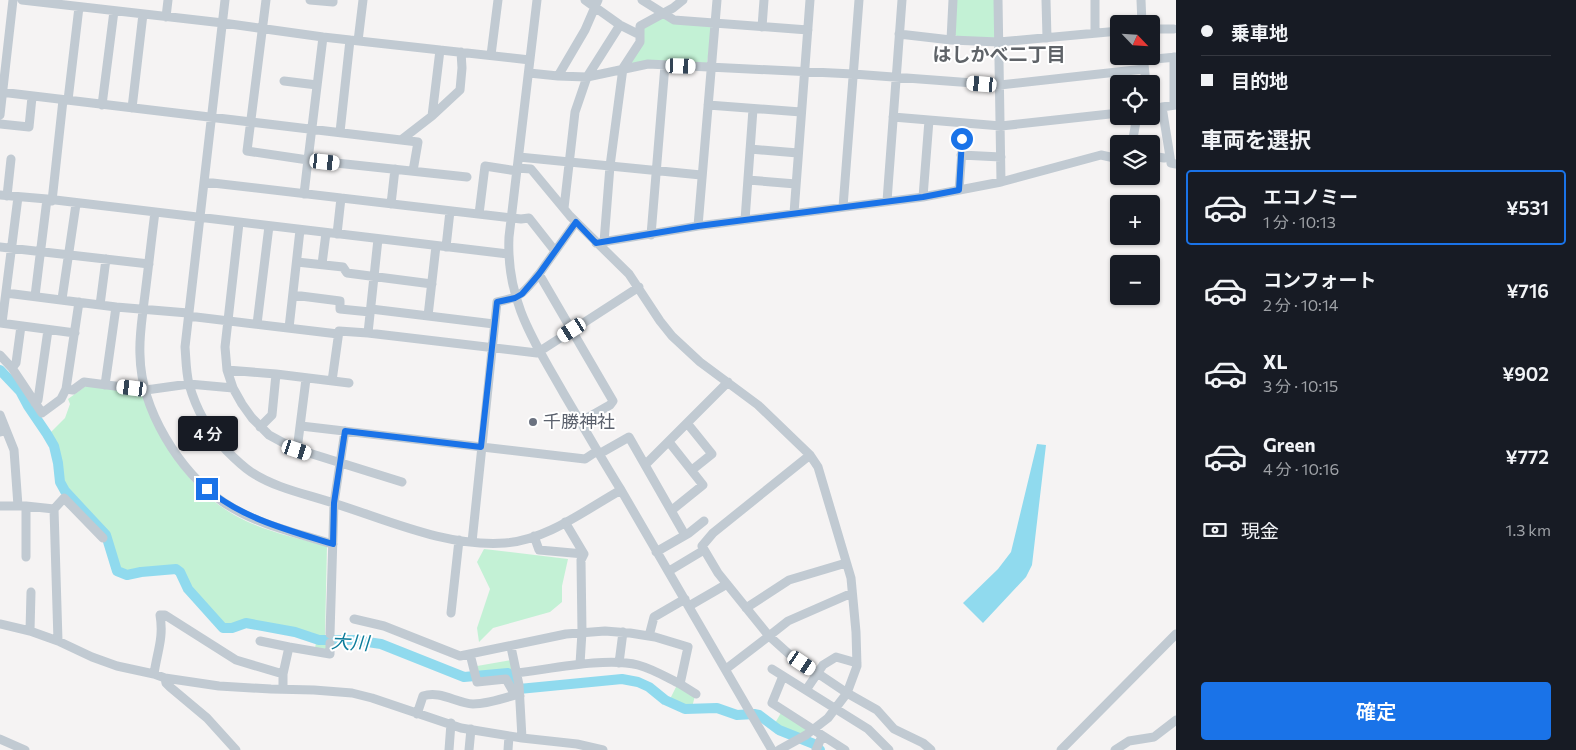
<!DOCTYPE html>
<html lang="ja">
<head>
<meta charset="utf-8">
<style>
	body { margin:0; font-family:Commissioner,"Noto Sans JP",sans-serif; background:#242831; color:#f1f3f6; height:100vh; display:flex; flex-direction:column; font-size:19px; white-space:nowrap }
	* { box-sizing:border-box; margin:0 }
	p { font-size:16px; color:#9ea1a6 }
	.icon { flex:none; width:28px; height:28px; fill:none; stroke:currentColor; stroke-width:2; stroke-linecap:round; stroke-linejoin:round }
	.map { position:relative; flex:1; overflow:hidden }
	.drawer { display:flex; flex-direction:column; background:#171b24; width:400px }
	.drawer>* { flex:none }
	.banner { display:grid; align-content:center; height:110px; padding:0 25px; background:#171b24 }
	.needle { width:32px; rotate:115deg }
	.fabs { position:absolute; left:1110px; top:15px; display:grid; gap:10px }
	.fabs a { display:grid; place-items:center; width:50px; height:50px; border-radius:5px; background:#171b24; box-shadow:0 1px 4px #0004; font-size:25px }
	.end { position:absolute; width:22px; height:22px; margin:-11px; border:6px solid #1a73e8; background:#fff; box-shadow:0 0 0 2px #fff }
	.from { border-radius:50% }
	.bubble { position:absolute; height:35px; border-radius:5px; background:#171b24; box-shadow:0 1px 4px #0004; font-size:16px; font-weight:600; line-height:35px; text-align:center }
	.car { position:absolute; width:15px; height:30px; margin:-15px -8px; border-radius:6px; box-shadow:0 0 4px 1px #0007; background:linear-gradient(#fff 24%,#345 0 40%,#fff 0 76%,#345 0 86%,#fff 0) }
	.banner b { display:flex; align-items:center; gap:18px; height:48px; font-size:19px }
	.banner b+b { border-top:1px solid #363941 }
	.banner i { width:12px; height:12px; background:#f1f3f6 }
	ul { padding:0; list-style:none }
	li { display:flex; align-items:center; gap:15px; height:75px; margin:0 10px 8px; padding:0 15px; border:2px solid transparent; border-radius:5px }
	li div { flex:1 }
	li b { display:block; font-size:19px }
	li em { font-style:normal; font-weight:600 }
	li.current { border-color:#1a73e8 }
	li>.icon { width:45px; height:45px; stroke-width:1.5 }
	h2 { padding:0 25px; font-size:22px; line-height:60px }
	.pay { display:flex; align-items:center; gap:12px; height:55px; padding:0 25px; font-size:19px }
	.pay p { margin-inline-start:auto }
	.primary-button { display:flex; gap:10px; margin-top:auto; padding:10px 25px }
	.primary-button a { flex:1; height:58px; border-radius:5px; background:#1a73e8; color:#fff; font-size:20px; font-weight:600; line-height:58px; text-align:center }
	main { display:flex; flex:1; min-height:0 }
	.map>svg:first-child { display:block }
	.green { fill:#c3f1d5 }
	.water { fill:#90daee }
	.lines { fill:none; stroke-linecap:round; stroke-linejoin:round }
	.river { stroke:#90daee; stroke-width:10 }
	.minor { stroke:#c1cad2; stroke-width:9 }
	.route { stroke:#1a73e8; stroke-width:6 }
	.worship-dot { fill:#6b7280; stroke:#fff; stroke-width:2 }
	.labels { text-anchor:middle; stroke-width:4; stroke-linejoin:round; paint-order:stroke }
	.worship-label { font-size:18px; fill:#5b616d; stroke:#fff; text-anchor:start }
	.neighbourhood-label { font-size:19px; font-weight:bold; fill:#5f6368; stroke:#fff }
	.water-label { font-size:19px; font-style:italic; fill:#0c7c9b; stroke:#fff }
</style>
</head>
<body>
<main>
<div class="map">
<svg width="1176" height="750" viewBox="0 0 1176 750">
	<rect width="100%" height="100%" fill="#f5f3f3"/>
	<path class="green" d="M956 0H996L997 38 958 37 954 34Z
		M662 17 710 26 712 28 707 64H631L642 27Z
		M86 386 143 393C160 446 194 497 246 521 272 533 300 539 327 546L325 635 328 636 326 650 315 648 317 638 313 633 247 621 228 626 222 625 193 592 182 573 178 568 143 570 126 574 118 570 107 535 67 491 62 481 59 462 55 446 49 434 65 418 70 404 68 399Z
		M484 549 568 559 562 586V602L550 612 493 628 479 642 477 628 490 589 477 562Z
		M512 660 516 681 509 672 479 674 477 666Z
		M677 685 695 696 692 707 670 699Z
		M782 711 806 727 807 732 799 737 780 729 774 725Z"/>
	<path class="water" d="M1037 444 1046 445 1032 565 1026 577 983 623 963 603 998 569 1011 552Z"/>
	<g class="lines">
		<path class="river" d="M0 370 20 391 28 406 47 434 54 446 58 463 60 482 65 491 106 535 117 571 127 575 141 572 176 569 180 572 188 589 223 628H232L246 623 295 632 319 640H354L381 644 464 677 508 673 516 689H519L622 679 638 682 649 687 665 700 685 709 717 708 737 715 754 714 759 715 779 730 814 744 820 750"/>
		<path class="minor" d="M22 0 223 23 323 37 530 60
			M225 0 185 347C186 359 186 372 189 384 196 409 208 431 226 450 233 457 242 466 251 472 275 488 306 494 333 503 388 520 445 547 505 543 547 540 585 510 621 490L772 750
			M266 0 247 151 308 160 304 194
			M310 0 333 2V0
			M537 0 509 237C506 301 534 341 564 394 583 426 601 458 621 490
			M585 0 620 25 640 35
			M642 0 674 20 808 30
			M998 0 1001 182
			M1046 0 1047 38
			M1095 0V33
			M1141 0 1142 24
			M166 17 168 0
			M762 27 764 0
			M1151 29H1174
			M899 34 951 40 999 42 1119 31
			M323 37 308 160 467 177
			M951 40 953 0
			M358 41 363 0
			M491 55 498 0
			M1145 60 1176 57
			M1144 64 1146 84
			M529 73 558 76 587 77 648 64 853 74 1000 85 1144 69
			M558 76 585 30 598 0
			M284 81 317 85
			M0 92 401 140 432 116 460 90 462 68 461 52
			M68 100 79 7
			M102 105 114 11
			M708 105 801 112
			M1174 105V57
			M1176 105 1162 107 1171 163 1176 164
			M132 108 143 14
			M0 115 13 0
			M432 116 440 50
			M893 117 1001 126 1119 113
			M0 124 29 127 32 97
			M340 132 350 40
			M401 140 418 142 413 171
			M1132 144 1137 116
			M750 149 798 153
			M961 155 1001 157
			M1151 156 1164 158
			M519 157 701 175
			M517 168 531 169 570 216 629 274 660 321 672 336 700 362 758 405 810 455 818 467 851 578 856 632 857 666 847 693 828 718 806 735 779 750
			M748 180 796 184
			M204 182 521 219 529 218 555 251
			M959 190 964 124
			M0 195 47 199 508 254
			M7 196 11 159
			M923 197 929 120
			M52 201 63 100
			M887 201 902 0
			M391 204 395 169
			M843 207 859 0
			M564 208 575 112 587 77 620 25
			M155 212C151 242 148 272 144 302 142 320 139 337 140 355 141 410 179 471 223 502 255 524 296 533 333 544
			M794 213 810 0
			M479 214 485 166 517 171
			M745 220 753 109
			M576 222 539 274 613 401 610 405 580 422
			M239 223 225 347 227 370 233 388 242 404 252 418 269 435 293 448 402 482
			M698 226 717 0
			M337 234 341 198
			M651 235 665 65
			M604 242 610 166 623 68 640 42V26L673 8 683 0
			M596 243 698 226 923 197 1001 182 1101 155 1119 159
			M0 247 149 264
			M446 247 450 211
			M297 262 343 267 347 273 432 284
			M322 264 326 233
			M6 293 116 307 188 313
			M293 295 340 301V309L370 312
			M35 296 47 199
			M62 299 76 204
			M100 305 106 259
			M371 309 494 324
			M188 316 338 334
			M428 316 436 246
			M0 323 75 333
			M2 323 18 197
			M257 324 269 226
			M289 328 300 230
			M368 333 378 239
			M0 355 12 368 42 413 61 399 66 389 79 302
			M12 368 16 363 21 326
			M227 370 276 374
			M332 381 339 331 368 333 537 353 639 287
			M105 385 116 307
			M66 389 73 390 84 382 146 390 189 384 233 388
			M35 403 38 400 48 330
			M0 415 6 430
			M687 423 712 454 692 470
			M301 426 585 459 597 451
			M260 427 272 415 276 374 349 383
			M0 432 6 430 14 450 18 506
			M669 442 703 485 672 510
			M297 450 306 379
			M599 454 629 437 685 535
			M810 455 713 533 702 546 718 573 769 636 788 621 852 593
			M645 465 728 382
			M0 506H26L54 509 58 641
			M54 509 64 498 103 538
			M565 522 584 554 581 560 582 632 580 664
			M534 536 539 550 584 554
			M472 542 497 302C522 297 523 293 539 274
			M656 552 689 533 704 521
			M26 557V506
			M669 571 704 550
			M689 606 727 584
			M746 608 789 580 846 563
			M451 613 459 540
			M354 619 384 626 460 656 566 634 605 631 630 633 655 637 688 647 680 684C666 677 653 669 638 665 606 657 551 669 517 673
			M0 624 30 631 58 641 92 657 117 666 154 674 165 678 219 686 271 689 314 690 352 693 372 698 461 728 522 738 577 744 603 750
			M30 631 31 592
			M330 634 334 503 345 431
			M649 636 654 617 685 599
			M260 641 289 647
			M511 647 519 685 522 738
			M470 654 477 682 506 679 515 695 520 696
			M619 663 623 632
			M726 669 769 636 789 654 847 693 877 710 894 729 923 743 931 750
			M772 669 868 729 889 750
			M154 674C157 652 164 638 160 615H165L236 660 283 674
			M783 676 772 703 845 750
			M165 678 166 683 170 687 207 718 236 750
			M680 684 696 694
			M283 689V674L289 647 330 654V643
			M806 690 823 665 836 657 857 663
			M417 714 423 696C440 690 456 703 473 704 487 704 502 699 515 695
			M0 739 25 750
			M449 750 451 723
			M469 750 471 729
			M508 750 509 736
			M816 750 822 736
			M1061 750 1176 634
			M1115 750 1129 741 1154 737 1176 720"/>
	</g>
	<g class="lines">
		<path class="route" d="M207 489C244 519 288 530 333 544L334 503 345 431 481 447 497 302 515 298 522 294 539 274 576 222 596 243 698 226 923 197 959 190 962 139"/>
	</g>
	<circle class="worship-dot" cx="533" cy="422" r="5"/>
	<g class="labels">
		<g class="worship-label">
			<text x="543" y="428">千勝神社</text>
		</g>
		<g class="neighbourhood-label">
			<text x="999" y="61">はしかべ二丁目</text>
		</g>
		<g class="water-label">
			<text transform="translate(350 642) rotate(3)" y="7">大川</text>
		</g>
	</g>
</svg>
<div class="fabs">
<a><svg class="needle" viewBox="-14 -14 28 28"><path d="M0-13l5 13h-10z" fill="#e53935"/><path d="M0 13l5-13h-10z" fill="#9ea1a6"/></svg></a>
<a><svg class="icon" aria-label="locate" viewBox="0 0 24 24"><circle cx="12" cy="12" r="6"/><path d="M12 2v4M12 18v4M2 12h4M18 12h4"/></svg></a>
<a><svg class="icon" aria-label="layers" viewBox="0 0 24 24"><path d="M12 4l9 5-9 5-9-5zM3 14l9 5 9-5"/></svg></a>
<a>+</a>
<a>−</a>
</div>
<i class="end from" style="left:962px;top:139px"></i>
<i class="end" style="left:207px;top:489px"></i>
<div class="bubble" style="left:178px;top:416px;width:60px">4 分</div>
<i class="car" style="left:681px;top:66px;rotate:92deg"></i>
<i class="car" style="left:982px;top:84px;rotate:275deg"></i>
<i class="car" style="left:325px;top:162px;rotate:96deg"></i>
<i class="car" style="left:572px;top:330px;rotate:237deg"></i>
<i class="car" style="left:132px;top:388px;rotate:277deg"></i>
<i class="car" style="left:297px;top:450px;rotate:108deg"></i>
<i class="car" style="left:802px;top:663px;rotate:124deg"></i>
</div>
<section class="drawer">
<div class="banner">
<b><i class="from"></i>乗車地</b>
<b><i></i>目的地</b>
</div>
<h2>車両を選択</h2>
<ul>
<li class="current"><svg class="icon" aria-label="car" viewBox="0 0 24 24"><path d="M5 17H2v-5l4-1 3-4h7l3 4 3 1v5h-3M9 17h6M6 11h13"/><circle cx="7" cy="17" r="2"/><circle cx="17" cy="17" r="2"/></svg><div><b>エコノミー</b><p>1 分 · 10:13</p></div><em>¥531</em></li>
<li><svg class="icon" aria-label="car" viewBox="0 0 24 24"><path d="M5 17H2v-5l4-1 3-4h7l3 4 3 1v5h-3M9 17h6M6 11h13"/><circle cx="7" cy="17" r="2"/><circle cx="17" cy="17" r="2"/></svg><div><b>コンフォート</b><p>2 分 · 10:14</p></div><em>¥716</em></li>
<li><svg class="icon" aria-label="car" viewBox="0 0 24 24"><path d="M5 17H2v-5l4-1 3-4h7l3 4 3 1v5h-3M9 17h6M6 11h13"/><circle cx="7" cy="17" r="2"/><circle cx="17" cy="17" r="2"/></svg><div><b>XL</b><p>3 分 · 10:15</p></div><em>¥902</em></li>
<li><svg class="icon" aria-label="car" viewBox="0 0 24 24"><path d="M5 17H2v-5l4-1 3-4h7l3 4 3 1v5h-3M9 17h6M6 11h13"/><circle cx="7" cy="17" r="2"/><circle cx="17" cy="17" r="2"/></svg><div><b>Green</b><p>4 分 · 10:16</p></div><em>¥772</em></li>
</ul>
<div class="pay"><svg class="icon" aria-label="cash" viewBox="0 0 24 24"><path d="M3 7h18v10H3z"/><circle cx="12" cy="12" r="2"/></svg>現金<p>1.3 km</p></div>
<div class="primary-button"><a>確定</a></div>
</section>
</main>
</body>
</html>
